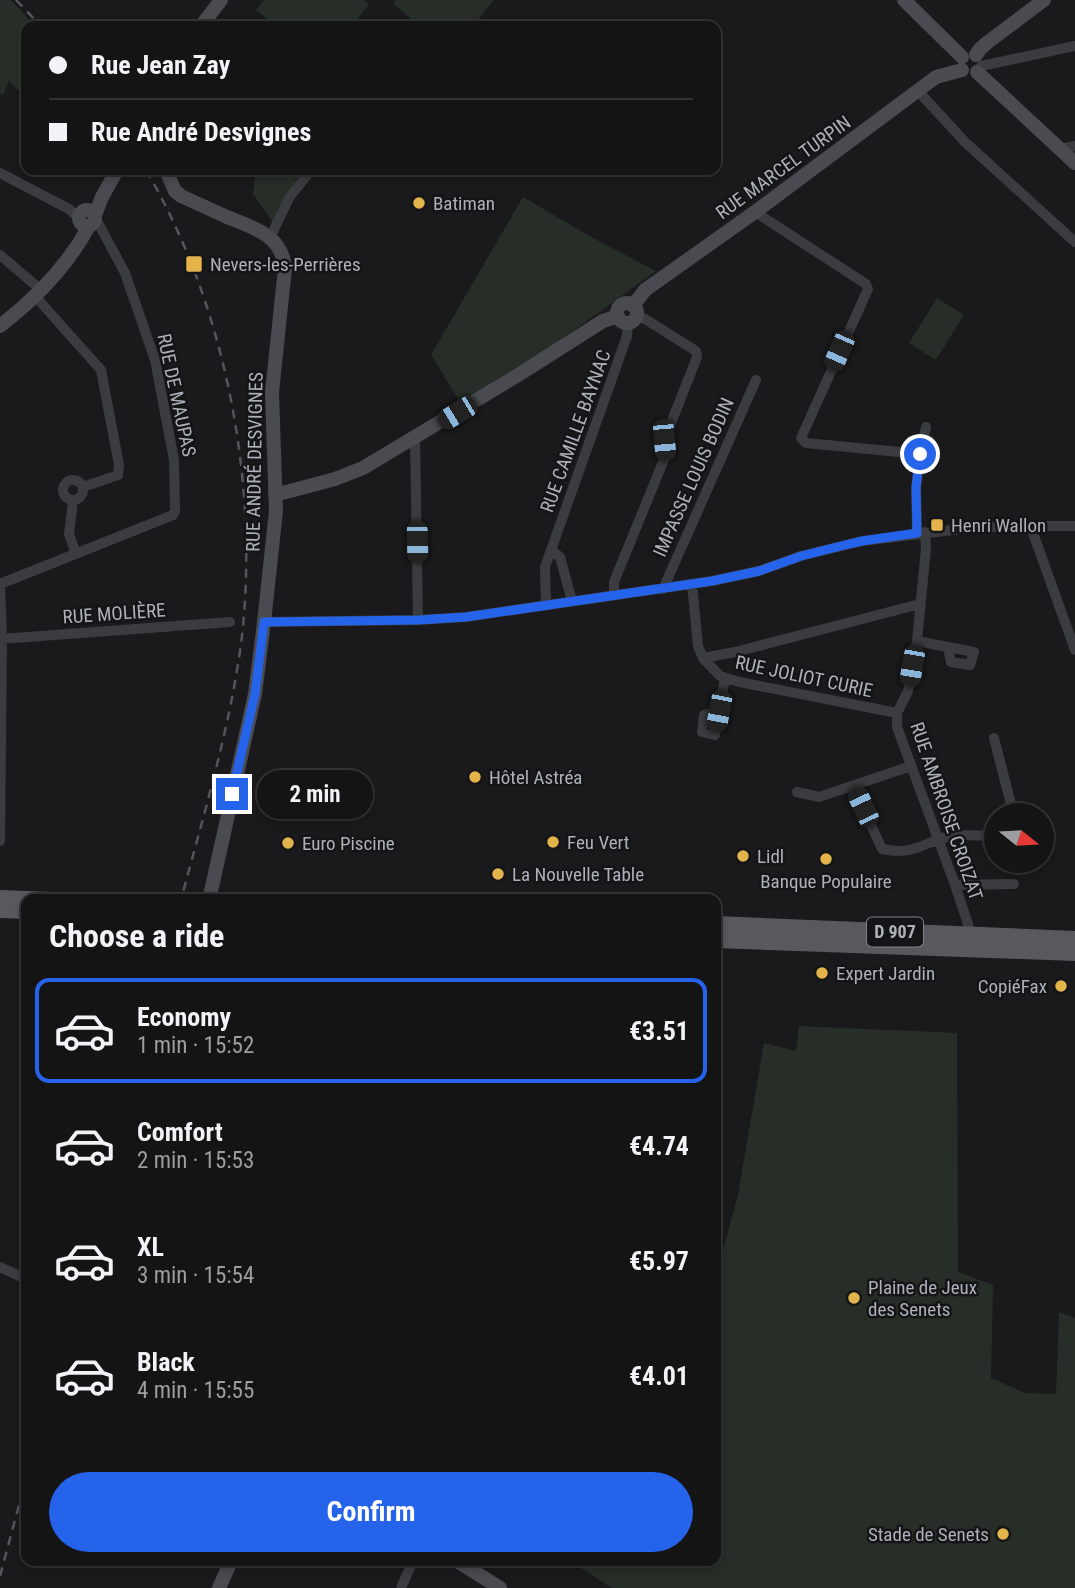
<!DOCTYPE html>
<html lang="en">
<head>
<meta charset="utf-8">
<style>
	body { margin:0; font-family:"Roboto Condensed",sans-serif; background:#1d1d1e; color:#f1f3f6; height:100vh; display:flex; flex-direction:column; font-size:26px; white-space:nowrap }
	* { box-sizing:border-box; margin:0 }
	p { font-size:23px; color:#9d9ea0 }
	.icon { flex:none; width:38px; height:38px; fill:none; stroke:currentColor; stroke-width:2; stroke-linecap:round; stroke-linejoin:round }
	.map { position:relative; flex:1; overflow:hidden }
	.sheet { position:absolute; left:21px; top:894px; width:700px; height:672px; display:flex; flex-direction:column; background:#141415; border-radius:14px; box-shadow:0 4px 10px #0003,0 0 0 2px #333334 }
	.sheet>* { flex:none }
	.banner { position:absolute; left:21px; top:21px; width:700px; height:154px; border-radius:14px; box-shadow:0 4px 10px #0003,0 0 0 2px #333334; display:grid; align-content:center; height:154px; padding:0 28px; background:#141415 }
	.needle { width:46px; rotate:108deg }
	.fabs { position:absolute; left:984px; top:803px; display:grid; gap:14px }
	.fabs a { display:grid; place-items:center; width:70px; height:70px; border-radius:50%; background:#141415; box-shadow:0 4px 10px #0003,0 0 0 2px #333334; font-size:35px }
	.end { position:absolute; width:32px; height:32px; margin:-16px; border:9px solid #2563eb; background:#fff; box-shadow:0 0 0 4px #fff }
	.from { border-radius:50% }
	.bubble { position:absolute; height:49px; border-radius:24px; background:#141415; box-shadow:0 4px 10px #0003,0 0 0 2px #333334; font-size:23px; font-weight:700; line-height:49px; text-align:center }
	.car { position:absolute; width:21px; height:42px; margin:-21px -10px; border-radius:9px; box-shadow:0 0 5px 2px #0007; background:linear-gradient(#222 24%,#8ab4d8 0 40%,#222 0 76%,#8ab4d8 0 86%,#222 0) }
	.banner b { display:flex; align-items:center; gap:24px; height:66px; font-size:26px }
	.banner b+b { border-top:2px solid #333334 }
	.banner i { width:18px; height:18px; background:#f1f3f6 }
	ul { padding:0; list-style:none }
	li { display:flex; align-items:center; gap:21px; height:105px; margin:0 14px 10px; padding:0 14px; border:4px solid transparent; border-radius:14px }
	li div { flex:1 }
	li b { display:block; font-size:26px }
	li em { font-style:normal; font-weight:700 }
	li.active { border-color:#2563eb }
	li>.icon { width:63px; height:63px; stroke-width:1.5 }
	h2 { padding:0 28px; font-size:32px; line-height:84px }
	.button { display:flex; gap:14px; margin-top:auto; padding:14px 28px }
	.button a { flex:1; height:80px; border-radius:42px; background:#2563eb; color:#fff; font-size:28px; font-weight:700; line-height:80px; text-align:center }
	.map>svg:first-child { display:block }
	.green { fill:#262e27 }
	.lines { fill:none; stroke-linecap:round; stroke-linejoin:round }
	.street { stroke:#3b3c40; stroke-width:10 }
	.secondary { stroke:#494b50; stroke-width:14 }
	.primary { stroke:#57595f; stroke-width:16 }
	.rail { stroke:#54565b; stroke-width:2.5; stroke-dasharray:9 7; stroke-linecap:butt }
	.route { stroke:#2563eb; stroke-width:9 }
	.poi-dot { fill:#e2b44b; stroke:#151517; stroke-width:2.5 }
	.labels { text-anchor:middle; stroke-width:5; stroke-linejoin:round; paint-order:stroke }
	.shield { fill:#151517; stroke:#7f8289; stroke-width:2 }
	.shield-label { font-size:18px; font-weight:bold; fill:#adb1ba }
	.street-label { font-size:19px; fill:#adb1ba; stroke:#151517 }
	.poi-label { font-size:19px; fill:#adb1ba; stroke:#151517; text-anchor:start }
</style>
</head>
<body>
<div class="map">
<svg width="1075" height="1588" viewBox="0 0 1075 1588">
	<rect width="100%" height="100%" fill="#1a1a1c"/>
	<path class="green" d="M0 0H11L35 26H26V98L9 81 3 95 0 93Z
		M264 0H364L369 4 352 26H276L256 10Z
		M395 0H494L473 26H421L393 4Z
		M256 170H305L296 180 273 223 253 194Z
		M523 197 593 238 656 271 558 342 460 402 431 355Z
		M937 298 964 315 936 360 909 343Z
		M799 1026 957 1033 958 1272 993 1285 991 1378 1025 1393 1056 1394 1059 1312 1075 1318V1588H612L570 1561H716V1253H722L738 1195 764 1043 796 1051Z"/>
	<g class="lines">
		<path class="street" d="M981 66 1075 46
			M918 91 965 142 1075 242
			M1061 149 1075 146
			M0 173 69 209 80 219
			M755 212 866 284 868 289 801 438 806 443 920 454 916 488 917 533
			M270 238 289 198 311 170
			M0 255 41 290
			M35 296 101 370 119 465 118 475 83 487
			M415 437 418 620
			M920 454 926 427
			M63 490a10 10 0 1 1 20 0a10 10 0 1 1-20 0Z
			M73 501 69 534 76 554
			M1029 525 1033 533 1075 650
			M925 532 926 548 917 641 908 691 897 713V727L955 885 968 924 969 935
			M551 550 560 557 572 601
			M0 584 173 515 175 512 174 460 155 360 125 273 95 217
			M692 584 698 646 703 658 720 676 739 682 897 713
			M663 589 756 380
			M614 594V582L665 457 664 441 697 357 696 351 645 319 636 316
			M546 605 545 567 627 336 628 323
			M264 622 418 620 466 617 712 581 759 571 801 556 862 541 961 529 1011 526H1075
			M0 639 230 622
			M917 641 974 652 970 665 951 662 948 647
			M703 658 735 652 920 604
			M719 711 704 715 702 732 715 735 725 678
			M994 738 1014 816
			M853 786 882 849C916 856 922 842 951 836 965 834 982 836 996 836
			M797 792 819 797 911 766
			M0 841 2 639 0 584
			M955 885 1014 884
			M0 1267 26 1279
			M401 1588 413 1561"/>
		<path class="secondary" d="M904 0 962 57
			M201 26 221 0
			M976 55 980 49 988 42 1044 0
			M977 72 1075 163
			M166 170 175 191 181 196C196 203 212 210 227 217 254 228 282 235 285 268L272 392 276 511 264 622 255 694 209 900
			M79 218a8 8 0 1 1 16 0a8 8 0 1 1-16 0Z
			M95 215 102 197 117 170
			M617 313a10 10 0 1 1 20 0a10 10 0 1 1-20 0Z
			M633 306 645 290 755 212 936 77 962 70
			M0 326C35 299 68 265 89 226
			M275 495 335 479 363 468 518 375 603 321 618 316
			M457 1561 500 1588
			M219 1588 231 1561"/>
		<path class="primary" d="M0 898 53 900
			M0 910 26 911
			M716 924 1075 939
			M716 940 1075 953"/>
		<path class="rail" d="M16 0 41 26
			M146 170C225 304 259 481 242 636 231 725 204 813 181 900
			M0 1576 26 1479"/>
	</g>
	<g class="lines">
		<path class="route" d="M232 794 255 694 264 622 418 620 466 617 712 581 759 571 801 556 841 546 862 541 917 533 916 488 920 454"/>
	</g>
	<g class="poi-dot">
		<circle cx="419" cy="203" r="7"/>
		<rect x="185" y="255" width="18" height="18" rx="3.5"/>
		<rect x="930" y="518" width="14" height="14" rx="3.5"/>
		<circle cx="475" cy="777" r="7"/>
		<circle cx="553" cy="842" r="7"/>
		<circle cx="288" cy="843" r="7"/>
		<circle cx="743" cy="856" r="7"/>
		<circle cx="826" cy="859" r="7"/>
		<circle cx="498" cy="874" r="7"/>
		<circle cx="822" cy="973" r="7"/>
		<circle cx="1061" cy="986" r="7"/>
		<circle cx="854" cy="1298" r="7"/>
		<circle cx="1003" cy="1534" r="7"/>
	</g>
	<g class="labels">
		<rect class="shield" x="867" y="917.5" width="56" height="29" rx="5"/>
		<g class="shield-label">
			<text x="895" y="938">D 907</text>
		</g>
		<g class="street-label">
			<text transform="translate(783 167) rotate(-36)" y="7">RUE MARCEL TURPIN</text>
			<text transform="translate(177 395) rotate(78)" y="7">RUE DE MAUPAS</text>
			<text transform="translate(575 431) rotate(-70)" y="7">RUE CAMILLE BAYNAC</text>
			<text transform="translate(254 462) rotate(-89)" y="7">RUE ANDRÉ DESVIGNES</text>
			<text transform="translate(693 477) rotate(-66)" y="7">IMPASSE LOUIS BODIN</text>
			<text transform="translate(114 613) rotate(-4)" y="7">RUE MOLIÈRE</text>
			<text transform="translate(804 676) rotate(12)" y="7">RUE JOLIOT CURIE</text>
			<text transform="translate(947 811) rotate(71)" y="7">RUE AMBROISE CROIZAT</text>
		</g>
		<g class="poi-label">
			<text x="433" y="210">Batiman</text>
			<text x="210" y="271">Nevers-les-Perrières</text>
			<text x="951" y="532">Henri Wallon</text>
			<text x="489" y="784">Hôtel Astréa</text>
			<text x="567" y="849">Feu Vert</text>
			<text x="302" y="850">Euro Piscine</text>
			<text x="757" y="863">Lidl</text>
			<text x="512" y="881">La Nouvelle Table</text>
			<text x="826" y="888" text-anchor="middle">Banque Populaire</text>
			<text x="836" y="980">Expert Jardin</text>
			<text x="1047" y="993" text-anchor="end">CopiéFax</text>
			<text x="868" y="1294">Plaine de Jeux<tspan x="868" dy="22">des Senets</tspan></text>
			<text x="989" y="1541" text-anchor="end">Stade de Senets</text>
		</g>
	</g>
</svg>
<div class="fabs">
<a><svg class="needle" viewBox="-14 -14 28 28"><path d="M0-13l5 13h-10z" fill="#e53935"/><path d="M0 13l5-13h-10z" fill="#9d9ea0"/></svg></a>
</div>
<i class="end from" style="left:920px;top:454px"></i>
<i class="end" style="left:232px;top:794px"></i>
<div class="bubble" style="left:257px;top:770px;width:116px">2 min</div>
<i class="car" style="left:839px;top:351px;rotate:204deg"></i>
<i class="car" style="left:457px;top:413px;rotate:239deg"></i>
<i class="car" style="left:664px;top:440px;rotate:175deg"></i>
<i class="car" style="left:417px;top:542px;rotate:179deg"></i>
<i class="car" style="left:912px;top:666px;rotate:190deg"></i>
<i class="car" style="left:719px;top:711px;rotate:191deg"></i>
<i class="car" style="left:863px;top:807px;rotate:335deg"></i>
<div class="banner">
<b><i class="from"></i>Rue Jean Zay</b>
<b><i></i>Rue André Desvignes</b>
</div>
<section class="sheet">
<h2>Choose a ride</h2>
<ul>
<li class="active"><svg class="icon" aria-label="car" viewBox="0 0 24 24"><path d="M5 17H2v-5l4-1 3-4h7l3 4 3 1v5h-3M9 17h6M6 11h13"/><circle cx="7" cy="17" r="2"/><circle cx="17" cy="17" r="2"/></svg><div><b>Economy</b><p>1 min · 15:52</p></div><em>€3.51</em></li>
<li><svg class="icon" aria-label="car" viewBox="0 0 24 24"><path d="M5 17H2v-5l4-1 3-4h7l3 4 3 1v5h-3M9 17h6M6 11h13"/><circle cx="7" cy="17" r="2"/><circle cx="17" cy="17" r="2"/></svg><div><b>Comfort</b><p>2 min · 15:53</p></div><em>€4.74</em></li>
<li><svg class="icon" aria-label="car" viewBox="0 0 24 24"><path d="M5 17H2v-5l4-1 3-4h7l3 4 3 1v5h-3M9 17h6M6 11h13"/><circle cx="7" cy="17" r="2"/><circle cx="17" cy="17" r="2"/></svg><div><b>XL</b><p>3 min · 15:54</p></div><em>€5.97</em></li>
<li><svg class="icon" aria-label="car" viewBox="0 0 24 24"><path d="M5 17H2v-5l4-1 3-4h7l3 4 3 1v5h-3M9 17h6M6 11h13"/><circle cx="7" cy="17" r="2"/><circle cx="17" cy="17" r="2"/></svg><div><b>Black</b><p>4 min · 15:55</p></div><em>€4.01</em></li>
</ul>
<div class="button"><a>Confirm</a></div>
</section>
</div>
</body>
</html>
